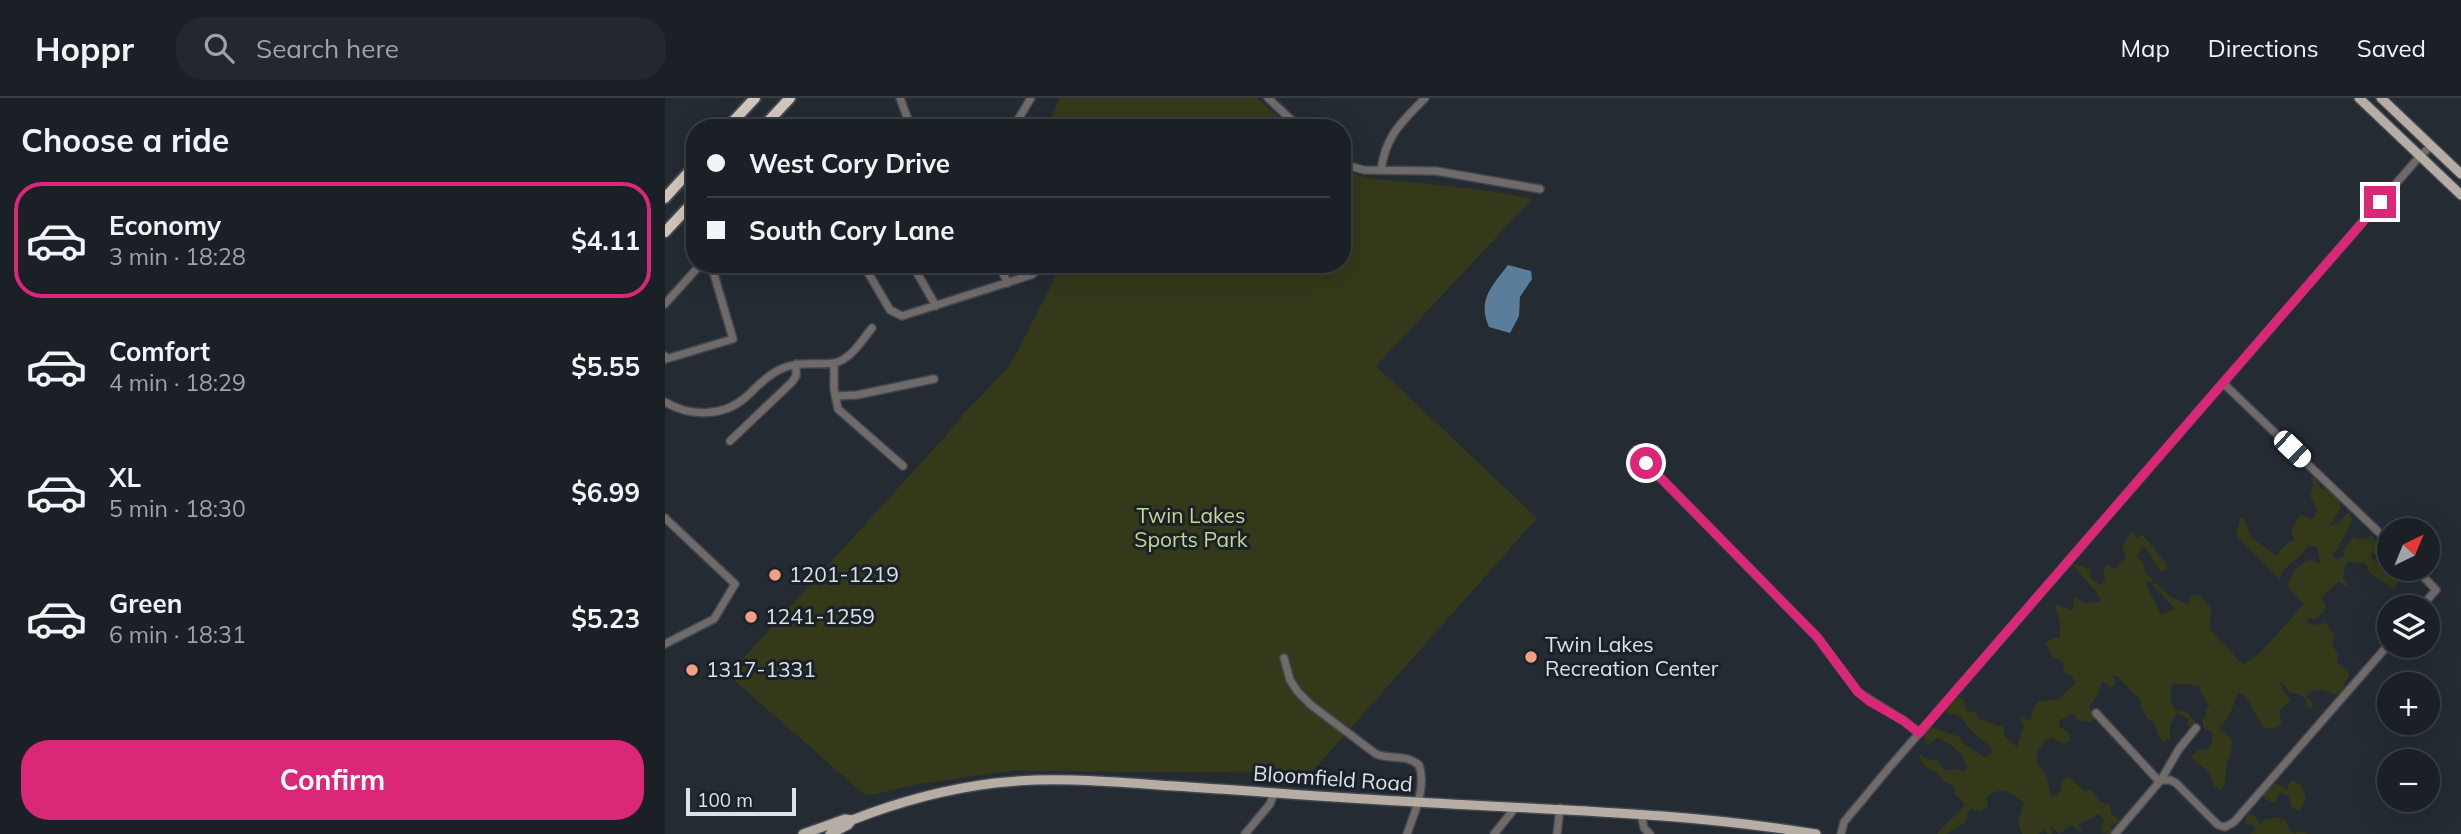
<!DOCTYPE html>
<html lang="en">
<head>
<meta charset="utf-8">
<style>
	body { margin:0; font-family:Mulish,sans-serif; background:#24282e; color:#f1f3f6; height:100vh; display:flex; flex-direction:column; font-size:26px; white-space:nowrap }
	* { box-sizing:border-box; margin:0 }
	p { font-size:23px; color:#a0a3a7 }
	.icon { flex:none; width:38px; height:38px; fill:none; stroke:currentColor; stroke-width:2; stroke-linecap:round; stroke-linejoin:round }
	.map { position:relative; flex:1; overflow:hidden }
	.details { display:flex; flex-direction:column; background:#1b2026; width:665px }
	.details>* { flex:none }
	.guide { position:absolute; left:21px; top:21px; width:665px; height:154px; border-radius:28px; box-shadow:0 7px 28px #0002,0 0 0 2px #393e43; display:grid; align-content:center; height:154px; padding:0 21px; background:#1b2026 }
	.needle { width:46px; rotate:43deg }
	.tools { position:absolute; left:1712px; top:420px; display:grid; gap:14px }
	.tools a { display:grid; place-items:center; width:63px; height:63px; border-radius:50%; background:#1b2026; box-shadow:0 7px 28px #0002,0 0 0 2px #393e43; font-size:35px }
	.scale { position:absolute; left:21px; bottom:18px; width:110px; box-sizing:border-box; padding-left:7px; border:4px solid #dde2e8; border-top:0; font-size:19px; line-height:24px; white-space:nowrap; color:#dde2e8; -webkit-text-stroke:5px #1a2129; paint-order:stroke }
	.end { position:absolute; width:32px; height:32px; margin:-16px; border:9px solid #db2777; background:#fff; box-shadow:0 0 0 4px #fff }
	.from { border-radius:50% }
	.car { position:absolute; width:21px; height:42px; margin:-21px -10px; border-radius:9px; box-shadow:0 0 5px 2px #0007; background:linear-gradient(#fff 24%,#345 0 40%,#fff 0 76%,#345 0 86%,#fff 0) }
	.guide b { display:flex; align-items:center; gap:24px; height:66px; font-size:26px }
	.guide b+b { border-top:2px solid #393e43 }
	.guide i { width:18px; height:18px; background:#f1f3f6 }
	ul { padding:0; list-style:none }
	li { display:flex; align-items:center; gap:21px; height:116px; margin:0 14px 10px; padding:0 7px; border:4px solid transparent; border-radius:28px }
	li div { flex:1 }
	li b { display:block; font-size:26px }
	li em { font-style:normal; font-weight:700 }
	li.on { border-color:#db2777 }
	li>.icon { width:63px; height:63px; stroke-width:1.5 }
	h2 { padding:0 21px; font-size:32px; line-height:84px }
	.cta { display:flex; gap:14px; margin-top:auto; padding:14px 21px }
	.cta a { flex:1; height:80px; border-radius:28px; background:#db2777; color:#fff; font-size:28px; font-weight:700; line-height:80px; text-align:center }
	header { display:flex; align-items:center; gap:42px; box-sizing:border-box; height:98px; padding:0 35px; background:#1b2026; border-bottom:2px solid #393e43 }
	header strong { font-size:33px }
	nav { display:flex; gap:38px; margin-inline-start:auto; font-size:24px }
	.search { width:490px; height:63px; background:#24282e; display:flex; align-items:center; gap:18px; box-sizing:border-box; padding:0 24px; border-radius:28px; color:#a0a3a7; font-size:26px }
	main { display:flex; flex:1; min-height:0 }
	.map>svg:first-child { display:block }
	.green { fill:#34391a }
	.water { fill:#597d9a }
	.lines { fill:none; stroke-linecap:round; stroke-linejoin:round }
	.minor-casing { stroke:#424850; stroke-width:10 }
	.major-casing { stroke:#424850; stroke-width:12 }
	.highway-casing { stroke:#424850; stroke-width:14 }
	.minor { stroke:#706b68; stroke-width:7 }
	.major { stroke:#b6ada5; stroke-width:9 }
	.highway { stroke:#d2c6bd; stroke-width:10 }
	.route { stroke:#db2777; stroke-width:9 }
	.poi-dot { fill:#f2a080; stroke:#1a2129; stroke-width:2.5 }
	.labels { text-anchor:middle; stroke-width:6; stroke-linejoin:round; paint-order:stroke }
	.park-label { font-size:21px; fill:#c9d591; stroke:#1a2129 }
	.poi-label { font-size:21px; fill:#dde2e8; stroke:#1a2129; text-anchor:start }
	.street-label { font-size:21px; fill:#dde2e8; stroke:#1a2129 }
</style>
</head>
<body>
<header>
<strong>Hoppr</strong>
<div class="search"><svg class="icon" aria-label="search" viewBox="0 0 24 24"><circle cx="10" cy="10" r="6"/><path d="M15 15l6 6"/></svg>Search here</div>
<nav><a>Map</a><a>Directions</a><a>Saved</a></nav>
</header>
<main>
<section class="details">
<h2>Choose a ride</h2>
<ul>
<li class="on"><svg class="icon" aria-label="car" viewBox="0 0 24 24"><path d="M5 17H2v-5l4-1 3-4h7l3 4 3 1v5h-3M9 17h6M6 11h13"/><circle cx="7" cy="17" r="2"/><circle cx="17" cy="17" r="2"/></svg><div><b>Economy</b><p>3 min · 18:28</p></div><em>$4.11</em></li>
<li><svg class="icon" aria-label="car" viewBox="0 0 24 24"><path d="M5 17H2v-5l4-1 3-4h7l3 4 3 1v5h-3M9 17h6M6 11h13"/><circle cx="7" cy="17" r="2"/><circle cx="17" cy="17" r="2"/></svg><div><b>Comfort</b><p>4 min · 18:29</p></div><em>$5.55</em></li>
<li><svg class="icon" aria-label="car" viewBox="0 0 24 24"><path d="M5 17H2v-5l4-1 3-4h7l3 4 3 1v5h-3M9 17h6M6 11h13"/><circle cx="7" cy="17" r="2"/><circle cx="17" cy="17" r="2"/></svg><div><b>XL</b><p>5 min · 18:30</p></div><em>$6.99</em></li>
<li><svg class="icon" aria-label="car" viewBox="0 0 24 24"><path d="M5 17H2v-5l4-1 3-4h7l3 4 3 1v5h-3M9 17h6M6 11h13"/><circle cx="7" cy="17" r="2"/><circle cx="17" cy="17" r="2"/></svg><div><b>Green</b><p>6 min · 18:31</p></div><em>$5.23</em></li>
</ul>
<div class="cta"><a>Confirm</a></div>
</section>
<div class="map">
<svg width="1796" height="736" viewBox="0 0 1796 736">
	<rect width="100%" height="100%" fill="#242b33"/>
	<path class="green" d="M395 0H592L626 30H381Z
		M677 72C700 82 728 82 753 85 791 89 829 92 867 101L711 268 872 420 646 675 344 673 248 687 201 698 63 577 295 322 298 315 312 302 346 266 397 166H677Z
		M1646 379 1650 380 1656 391 1661 390 1674 402 1676 410 1665 428 1673 425 1683 415H1685L1687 422C1682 429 1680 440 1674 446L1673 451 1666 456 1672 462 1679 457 1678 452 1688 439 1695 441 1708 438 1713 448 1722 452 1721 457 1715 458 1707 455V460C1715 470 1724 468 1732 479V487L1728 491 1704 474 1701 466 1683 463 1680 468 1678 481 1685 490 1673 484 1656 500 1661 506 1659 515 1649 521 1642 520 1643 525 1653 528 1660 524 1670 538 1667 547 1673 556 1672 564 1684 574V579L1678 586 1682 598C1664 599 1654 582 1641 599L1648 605 1647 610H1643L1639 599 1631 595H1625L1617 584 1614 585 1625 602 1614 613 1617 626 1606 631 1598 629 1580 597 1573 595 1564 618 1554 631C1577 643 1563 655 1561 670 1560 681 1562 681 1557 692L1550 689 1544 675 1526 659 1534 652 1545 650 1548 637 1546 633 1538 630 1537 621 1541 618 1540 612 1546 605 1543 606 1535 594 1536 588 1507 585C1505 598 1503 617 1521 613L1532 626 1530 629H1524L1522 620 1511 615 1505 629V641L1499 644 1494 640 1490 627 1480 617 1473 599 1466 594 1454 579 1448 578 1450 586 1447 590 1437 583 1432 599 1424 608 1431 620 1426 624 1412 622 1409 616 1395 622 1394 629 1404 634 1405 643 1397 646 1387 640 1381 642 1372 654 1373 666 1381 676 1386 697 1390 698 1396 691V683L1404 679 1419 693 1427 692 1436 704 1445 707 1446 715 1455 723 1445 728 1448 732 1445 736 1438 735 1436 731 1439 722 1434 716 1413 727 1419 736 1406 727 1394 736 1386 728 1387 736H1382L1380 730 1374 736H1357L1353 724 1359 705C1346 694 1337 687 1322 699L1323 709 1314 714 1305 710 1300 725 1281 736H1272C1280 725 1291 718 1300 707L1290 696V688L1279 684 1271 673C1259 671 1257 665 1253 655L1265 663 1272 661 1279 672 1290 671 1300 673 1302 670C1297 653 1287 646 1272 640L1262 648 1258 636 1266 629 1295 639 1298 645 1319 659 1326 656 1327 651C1321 645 1316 640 1309 635 1299 627 1298 614 1281 616V611L1293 599 1298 600 1302 614 1310 613 1314 621 1338 629 1340 639 1352 649 1359 628 1355 618 1366 623 1368 610 1373 603 1392 602 1410 586 1407 578 1399 575 1398 565 1387 558 1380 546 1386 541 1395 539V523L1390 511 1392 506 1405 512 1408 511 1409 498 1420 506 1437 503C1428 488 1417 478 1405 465L1425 471 1426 480 1435 487 1440 483C1439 475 1436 472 1443 466L1449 471 1458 463 1461 458 1457 448 1467 433 1472 441 1477 436 1502 466 1500 472 1496 473C1488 466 1486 454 1477 448L1472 458 1479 466 1480 475 1486 479 1487 483 1481 484 1482 488 1496 516 1510 511 1487 486 1491 485 1506 499 1524 507 1525 497H1533L1546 510 1545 531 1578 567 1595 555 1639 506 1622 488C1627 476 1632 467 1644 462L1656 466 1652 449 1643 447C1637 462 1618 465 1615 481L1571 437 1575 420H1579L1586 439 1611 458 1622 445 1630 441 1626 435 1635 416 1646 421 1650 419 1652 411 1645 398 1648 387Z
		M1627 682 1637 688 1641 700 1635 713 1627 710 1623 697 1614 694 1611 705 1601 702 1597 696 1604 689 1612 686 1623 691V688Z
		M1582 716 1589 717 1596 727 1598 722 1616 719 1615 723 1621 722 1624 731 1630 735 1635 733 1646 736H1584L1591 732 1587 727 1580 726Z"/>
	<path class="water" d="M843 167 866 173 867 181 855 199 854 218 845 235 824 229C812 202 827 188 843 167Z"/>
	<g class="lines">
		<defs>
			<path id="minor" d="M235 0 246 30
				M603 0 635 30
				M348 30 366 0
				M677 66 699 72 771 73 875 91
				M716 72C721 37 736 25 760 0
				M198 166 225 212 237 218 366 177 380 166
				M247 166 271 208
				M333 166 343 185
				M0 206 36 166
				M0 258 1 261 68 241 46 166
				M169 265V291L173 311 238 368
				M1558 285 1724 444
				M170 298 192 297 269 281
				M0 304C25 319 58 319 81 299 92 289 101 278 114 272 135 261 155 269 173 264 187 259 198 241 207 230
				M65 343 127 284 131 278V266
				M967 359a8 8 0 1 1 16 0a8 8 0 1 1-16 0Z
				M981 365 1151 538 1193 594 1239 623 1254 635
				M0 420 70 486 49 521 0 546
				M1751 471 1771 492 1756 509
				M619 560 625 582 633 594 646 607 711 656C726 662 741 656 754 667 762 688 749 716 742 736
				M1431 615 1493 682H1505L1511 685 1553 727 1560 729 1569 724 1724 546
				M976 716 979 730 985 736
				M580 736 605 706 609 695
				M829 736 851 709
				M892 736 895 710
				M1176 736 1179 724 1223 671 1755 58 1766 48
				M1450 736 1496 682 1514 651 1531 630"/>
			<path id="major" d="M1694 0 1796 97
				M1716 0 1796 76
				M138 736 180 721 187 722
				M165 736 183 727 187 722C233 704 281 691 330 685 389 678 450 684 509 688 590 693 671 700 751 704 885 712 1019 714 1151 736"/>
			<path id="highway" d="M62 30 90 0
				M97 30 125 0
				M0 100 30 67
				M0 134 30 102"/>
		</defs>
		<use href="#minor" class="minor-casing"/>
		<use href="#major" class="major-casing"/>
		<use href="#highway" class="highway-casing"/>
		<use href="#minor" class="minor"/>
		<use href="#major" class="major"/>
		<use href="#highway" class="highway"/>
	</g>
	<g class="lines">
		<path class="route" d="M981 365 1153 540 1193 594 1204 603 1239 623 1254 635 1715 104"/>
	</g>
	<g class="poi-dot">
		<circle cx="110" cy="477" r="7"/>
		<circle cx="86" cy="519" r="7"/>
		<circle cx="866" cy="559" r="7"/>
		<circle cx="27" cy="572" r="7"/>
	</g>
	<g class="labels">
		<g class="park-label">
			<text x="526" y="425">Twin Lakes<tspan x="526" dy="24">Sports Park</tspan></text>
		</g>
		<g class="poi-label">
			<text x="124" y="484">1201-1219</text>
			<text x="100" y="526">1241-1259</text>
			<text x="880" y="554">Twin Lakes<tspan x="880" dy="24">Recreation Center</tspan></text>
			<text x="41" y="579">1317-1331</text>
		</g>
		<g class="street-label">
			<text transform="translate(668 681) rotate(4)" y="7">Bloomfield Road</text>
		</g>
	</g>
</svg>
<div class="tools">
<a><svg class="needle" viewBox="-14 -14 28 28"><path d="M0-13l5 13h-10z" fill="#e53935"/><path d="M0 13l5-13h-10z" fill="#a0a3a7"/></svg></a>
<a><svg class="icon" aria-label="layers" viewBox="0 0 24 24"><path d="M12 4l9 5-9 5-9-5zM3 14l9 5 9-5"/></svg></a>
<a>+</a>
<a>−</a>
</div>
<div class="scale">100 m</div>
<i class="end from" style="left:981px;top:365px"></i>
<i class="end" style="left:1715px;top:104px"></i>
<i class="car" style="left:1627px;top:351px;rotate:134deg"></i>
<div class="guide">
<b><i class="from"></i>West Cory Drive</b>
<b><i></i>South Cory Lane</b>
</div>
</div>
</main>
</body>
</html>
